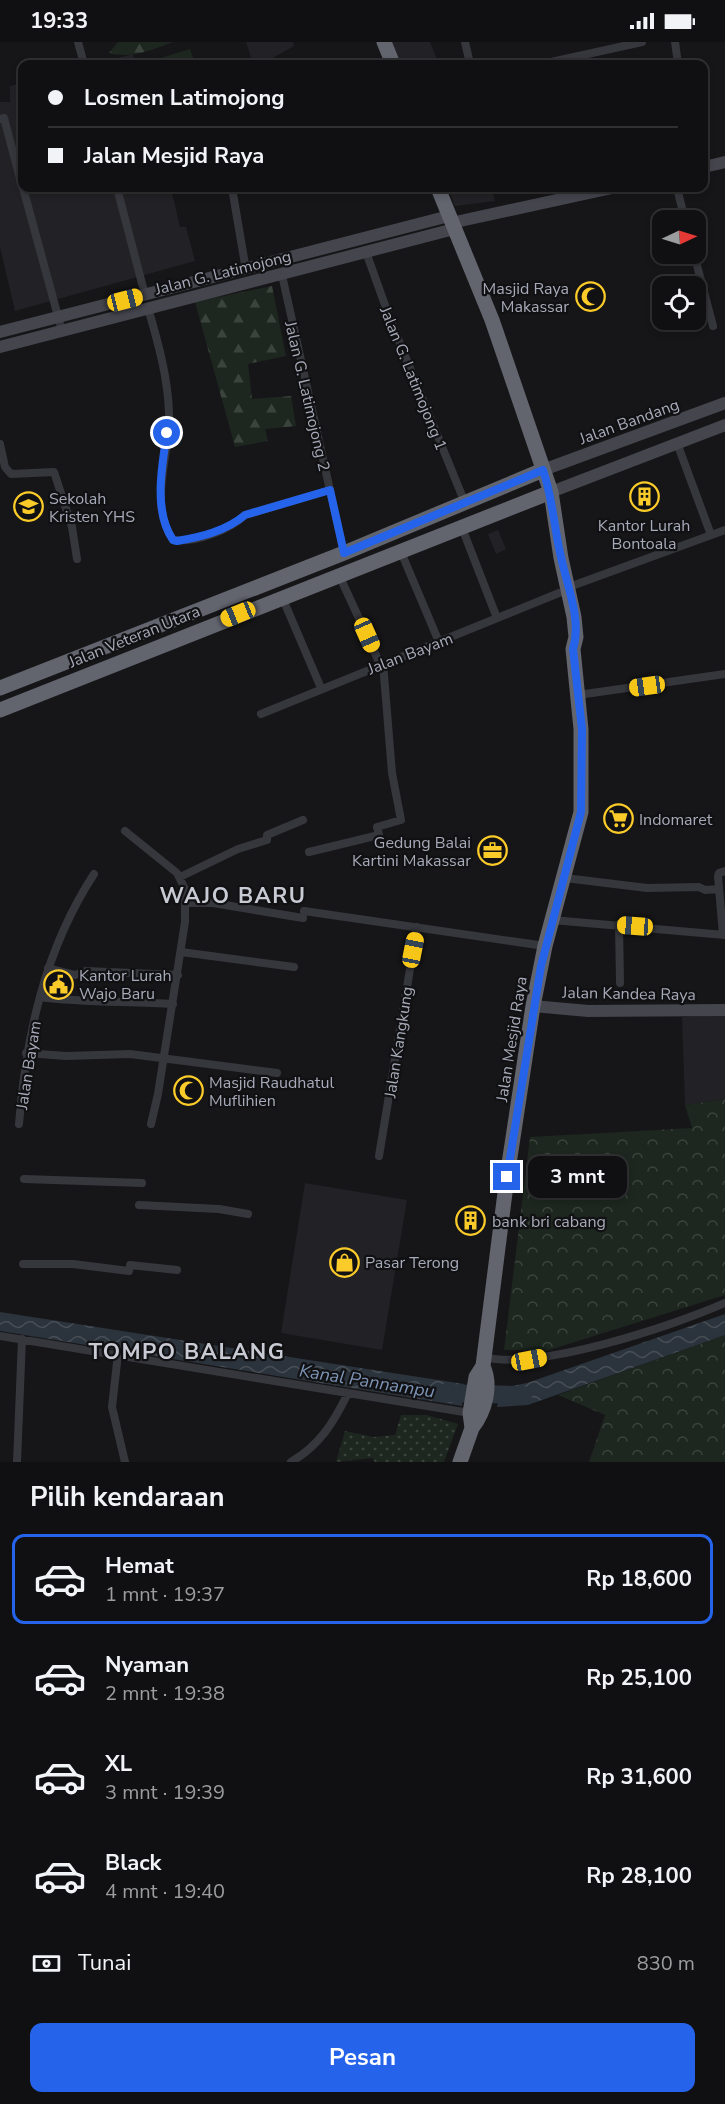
<!DOCTYPE html>
<html lang="id">
<head>
<meta charset="utf-8">
<style>
	body { margin:0; font-family:"Nunito Sans",sans-serif; background:#19191b; color:#f1f3f6; height:100vh; display:flex; flex-direction:column; font-size:22px; white-space:nowrap }
	* { box-sizing:border-box; margin:0 }
	p { font-size:20px; color:#9c9d9f }
	.icon { flex:none; width:33px; height:33px; fill:none; stroke:currentColor; stroke-width:2; stroke-linecap:round; stroke-linejoin:round }
	.map { position:relative; height:1420px; overflow:hidden }
	.panel { display:flex; flex-direction:column; background:#101012; flex:1 }
	.panel>* { flex:none }
	.top-card { position:absolute; left:18px; top:18px; width:690px; height:132px; border-radius:12px; box-shadow:0 3px 9px #0003,0 0 0 2px #303032; display:grid; align-content:center; height:132px; padding:0 30px; background:#101012 }
	.needle { width:39px; rotate:86deg }
	.fabs { position:absolute; left:652px; top:168px; display:grid; gap:12px }
	.fabs a { display:grid; place-items:center; width:54px; height:54px; border-radius:12px; background:#101012; box-shadow:0 3px 9px #0003,0 0 0 2px #303032; font-size:30px }
	.end { position:absolute; width:27px; height:27px; margin:-14px; border:8px solid #2563eb; background:#fff; box-shadow:0 0 0 3px #fff }
	.from { border-radius:50% }
	.bubble { position:absolute; height:42px; border-radius:12px; background:#101012; box-shadow:0 3px 9px #0003,0 0 0 2px #303032; font-size:20px; font-weight:700; line-height:42px; text-align:center }
	.car { position:absolute; width:18px; height:36px; margin:-18px -9px; border-radius:8px; box-shadow:0 0 4px 2px #0007; background:linear-gradient(#f5c518 24%,#345 0 40%,#f5c518 0 76%,#345 0 86%,#f5c518 0) }
	.top-card b { display:flex; align-items:center; gap:21px; height:57px; font-size:22px }
	.top-card b+b { border-top:2px solid #303032 }
	.top-card i { width:15px; height:15px; background:#f1f3f6 }
	ul { padding:0; list-style:none }
	li { display:flex; align-items:center; gap:18px; height:90px; margin:0 12px 9px; padding:0 18px; border:3px solid transparent; border-radius:12px }
	li div { flex:1 }
	li b { display:block; font-size:22px }
	li em { font-style:normal; font-weight:700 }
	li.current { border-color:#2563eb }
	li>.icon { width:54px; height:54px; stroke-width:1.5 }
	h2 { padding:0 30px; font-size:27px; line-height:72px }
	.pay { display:flex; align-items:center; gap:15px; height:66px; padding:0 30px; font-size:22px }
	.pay p { margin-inline-start:auto }
	.action { display:flex; gap:12px; margin-top:auto; padding:12px 30px }
	.action a { flex:1; height:69px; border-radius:12px; background:#2563eb; color:#fff; font-size:24px; font-weight:700; line-height:69px; text-align:center }
	.status { display:flex; justify-content:space-between; align-items:center; height:42px; padding:0 30px; background:#101012; direction:ltr }
	.status svg { height:16px; fill:currentColor }
	.map>svg:first-child { display:block }
	.built { fill:#222125 }
	.grass { fill:url(#grass-dots) }
	.forest { fill:url(#forest-firs) }
	.park { fill:url(#park-crowns) }
	.garden { fill:#1d261f }
	.water { fill:url(#water-waves) }
	.lines { fill:none; stroke-linecap:round; stroke-linejoin:round }
	.river { stroke:#2b333c; stroke-width:18 }
	.street { stroke:#36373d; stroke-width:8 }
	.secondary { stroke:#44454d; stroke-width:12 }
	.highway { stroke:#62646e; stroke-width:15 }
	.route { stroke:#2563eb; stroke-width:8 }
	.labels { text-anchor:middle; stroke-width:4.5; stroke-linejoin:round; paint-order:stroke }
	.street-label { font-size:16px; fill:#a7aab8; stroke:#111113 }
	.poi-label { font-size:16px; fill:#a7aab8; stroke:#111113; text-anchor:start }
	.water-label { font-size:18px; font-style:italic; fill:#7c94b5; stroke:#111113 }
	.district-label { font-size:22px; font-weight:bold; letter-spacing:1.5px; fill:#c8cad4; stroke:#111113 }
</style>
</head>
<body>
<div class="status"><b>19:33</b><svg viewBox="0 0 49 12"><path d="M0 12V9h3v3zM5 12V6h3v6zM10 12V3h3v9zM15 12V0h3v12zM26 1h20v11H26zM47 4h2v5h-2z"/></svg></div>
<div class="map">
<svg width="725" height="1420" viewBox="0 0 725 1420">
	<defs>
		<pattern id="grass-dots" width="8" height="8" patternUnits="userSpaceOnUse" patternTransform="scale(1.5)"><rect width="8" height="8" fill="#1d261f"/><path d="M2 2h.1M6 6h.1" fill="none" stroke="#3b433d" stroke-width="1.8" stroke-linecap="round"/></pattern>
		<pattern id="forest-firs" width="22" height="20" patternUnits="userSpaceOnUse" patternTransform="scale(1.5)"><rect width="22" height="20" fill="#1d261f"/><path d="M5 1l3.5 6h-7zM16 11l3.5 6h-7z" fill="#3b433d"/></pattern>
		<pattern id="park-crowns" width="20" height="18" patternUnits="userSpaceOnUse" patternTransform="scale(1.5)"><rect width="20" height="18" fill="#1d261f"/><path d="M2 6a3 3 0 1 1 6 0M12 15a3 3 0 1 1 6 0" fill="none" stroke="#3b433d"/></pattern>
		<pattern id="water-waves" width="16" height="10" patternUnits="userSpaceOnUse" patternTransform="scale(1.5)"><rect width="16" height="10" fill="#2b333c"/><path d="M0 5q4-4 8 0t8 0" fill="none" stroke="#474e56"/></pattern>
	</defs>
	<rect width="100%" height="100%" fill="#161618"/>
	<path class="built" d="M246 0H293L294 4 262 22H253Z
		M392 0H430L439 22H401Z
		M133 12 136 22H95Z
		M22 41V146H171L180 185H186L195 219 15 269 0 205V60H10V44Z
		M448 146H491L495 159 455 164Z
		M498 488 506 507 496 512 488 492Z
		M725 973V1057L685 1063 682 975Z
		M305 1141 407 1158 382 1308 281 1291Z"/>
	<path class="grass" d="M401 1373H427L458 1382 444 1420H375L372 1416 336 1420 345 1389 374 1395 395 1393Z"/>
	<path class="forest" d="M118 0H173C152 8 131 17 109 11Z
		M272 244 286 314 248 322 252 357 291 354 296 384 265 387 268 399 235 405 195 260Z"/>
	<path class="park" d="M725 1057V1253L546 1309 504 1308 530 1095 692 1086 685 1063Z
		M725 1293V1420H589L605 1373 558 1353Z"/>
	<path class="garden" d="M190 7 195 22H145L144 21Z"/>
	<path class="water" d="M0 1270 464 1342 462 1364 0 1289Z
		M725 1272V1293L528 1363 497 1365 501 1346 527 1341Z"/>
	<g class="lines">
		<path class="river" d="M440 1351 523 1353"/>
		<path class="street" d="M78 0 84 22
			M465 0 470 22
			M675 0 678 22
			M542 22 642 0
			M0 77 4 76 22 144
			M23 146 62 289
			M117 146 145 253
			M232 146 246 228
			M677 146 685 178
			M366 210 390 277 465 461
			M694 212 713 284
			M282 233 344 511
			M148 266C158 300 168 336 169 371 171 412 147 460 173 498 196 501 229 488 245 473L330 448
			M677 401 711 493
			M0 402 5 425 11 432 54 430 72 485 77 517
			M462 486 497 576
			M401 510 439 600
			M339 533 380 622
			M569 545 725 488
			M282 555 321 646
			M578 653 725 632
			M261 672 559 551
			M125 789 177 831 185 847V880L158 1052 151 1082
			M309 810 379 793 377 785 401 778 392 731 383 621
			M180 835 238 807 267 798V793L303 778
			M565 836 647 846 699 845 705 848 719 847
			M186 861H213L303 876
			M304 869 545 904
			M552 878 725 893
			M619 882 620 941
			M723 893 718 834 719 831 725 829
			M181 910 294 925
			M48 926 75 933 86 929 178 933
			M40 955C84 961 129 959 173 962
			M26 1011 66 1014 130 1012 277 1031
			M19 1082C26 993 45 907 94 832
			M379 1114 417 885
			M24 1137 142 1141
			M139 1163 219 1167 248 1172
			M23 1222H73L129 1229
			M130 1223 177 1228
			M0 1294 470 1371
			M118 1312 112 1365 125 1420
			M484 1315C537 1329 673 1284 725 1261
			M17 1420 22 1297
			M291 1420C320 1403 334 1380 348 1351"/>
		<path class="secondary" d="M704 125 725 120
			M451 181 612 146
			M0 290 449 174
			M0 305 454 187
			M543 428 725 361
			M551 450 725 383
			M533 964 588 969 725 968"/>
		<path class="highway" d="M384 0 393 22
			M438 146 492 278 551 450 561 516 574 575 576 595 573 607 581 687V770L545 904 533 964 507 1135 483 1324 476 1335 470 1371 472 1386 460 1420
			M0 646 344 511 543 428
			M0 668 551 450
			M472 1386C485 1369 492 1344 483 1324"/>
	</g>
	<g class="lines">
		<path class="route" d="M167 391C162 423 153 469 173 498L177 499C201 495 226 489 245 473L330 448 344 511 543 428C553 457 554 486 561 515 567 544 582 578 573 607L582 687 581 770 541 924 507 1135"/>
	</g>
	<defs>
		<symbol id="mosque-ring" viewBox="-11 -11 22 22"><circle r="9.5" fill="#111113" stroke="#fbcb2a" stroke-width="1.5"/><path d="M3.5-4.9A6 6 0 1 0 3.5 4.9A5 5 0 1 1 3.5-4.9Z" fill="#fbcb2a"/></symbol>
		<symbol id="building-ring" viewBox="-11 -11 22 22"><circle r="9.5" fill="#111113" stroke="#fbcb2a" stroke-width="1.5"/><path d="M-4-6H4V6H1V3H-1V6H-4ZM-2.5-4.3h1.7v1.8h-1.7ZM.8-4.3h1.7v1.8H.8ZM-2.5-1h1.7V.8h-1.7ZM.8-1h1.7V.8H.8Z" fill="#fbcb2a"/></symbol>
		<symbol id="school-ring" viewBox="-11 -11 22 22"><circle r="9.5" fill="#111113" stroke="#fbcb2a" stroke-width="1.5"/><path d="M0-5L7-2L0 1L-7-2ZM-4 1L0 2.5L4 1V4Q0 6-4 4Z" fill="#fbcb2a"/></symbol>
		<symbol id="supermarket-ring" viewBox="-11 -11 22 22"><circle r="9.5" fill="#111113" stroke="#fbcb2a" stroke-width="1.5"/><path d="M-6-5.5h2.5l.6 2H6L4.5 2H-2.5L-4.4-4H-6ZM-1.5 3.2a1.3 1.3 0 1 0 .1 0ZM3 3.2a1.3 1.3 0 1 0 .1 0Z" fill="#fbcb2a"/></symbol>
		<symbol id="office-ring" viewBox="-11 -11 22 22"><circle r="9.5" fill="#111113" stroke="#fbcb2a" stroke-width="1.5"/><path d="M-6-3h4V-5.5h4V-3h4V5H-6ZM-1-4.5V-3h2v-1.5ZM-6 0V1H6V0Z" fill="#fbcb2a"/></symbol>
		<symbol id="civic-ring" viewBox="-11 -11 22 22"><circle r="9.5" fill="#111113" stroke="#fbcb2a" stroke-width="1.5"/><path d="M-.6-6.5H3V-4.5H.6V-3L4-1V1h2V6H-6V1h2V-1L-.6-3ZM-1.2 2.5V6h2.4V2.5Z" fill="#fbcb2a"/></symbol>
		<symbol id="shop-ring" viewBox="-11 -11 22 22"><circle r="9.5" fill="#111113" stroke="#fbcb2a" stroke-width="1.5"/><path d="M-5-2.5h2.3a2.7 3.5 0 0 1 5.4 0H5L5.5 6h-11ZM-1.5-2.5h3a1.5 2.3 0 0 0-3 0Z" fill="#fbcb2a"/></symbol>
	</defs>
	<g fill-rule="evenodd">
		<use href="#mosque-ring" x="574" y="238" width="33" height="33"/>
		<use href="#building-ring" x="628" y="438" width="33" height="33"/>
		<use href="#school-ring" x="12" y="448" width="33" height="33"/>
		<use href="#supermarket-ring" x="602" y="760" width="33" height="33"/>
		<use href="#office-ring" x="476" y="792" width="33" height="33"/>
		<use href="#civic-ring" x="42" y="926" width="33" height="33"/>
		<use href="#mosque-ring" x="172" y="1032" width="33" height="33"/>
		<use href="#building-ring" x="454" y="1162" width="33" height="33"/>
		<use href="#shop-ring" x="328" y="1204" width="33" height="33"/>
	</g>
	<g class="labels">
		<g class="street-label">
			<text transform="translate(223 230) rotate(-14)" y="6">Jalan G. Latimojong</text>
			<text transform="translate(414 336) rotate(68)" y="6">Jalan G. Latimojong 1</text>
			<text transform="translate(308 354) rotate(77)" y="6">Jalan G. Latimojong 2</text>
			<text transform="translate(629 379) rotate(-20)" y="6">Jalan Bandang</text>
			<text transform="translate(134 594) rotate(-22)" y="6">Jalan Veteran Utara</text>
			<text transform="translate(410 611) rotate(-21)" y="6">Jalan Bayam</text>
			<text transform="translate(629 951) rotate(1)" y="6">Jalan Kandea Raya</text>
			<text transform="translate(511 997) rotate(-81)" y="6">Jalan Mesjid Raya</text>
			<text transform="translate(398 1000) rotate(-81)" y="6">Jalan Kangkung</text>
			<text transform="translate(28 1023) rotate(-81)" y="6">Jalan Bayam</text>
		</g>
		<g class="poi-label">
			<text x="569" y="252" text-anchor="end">Masjid Raya<tspan x="569" dy="18">Makassar</tspan></text>
			<text x="49" y="462">Sekolah<tspan x="49" dy="18">Kristen YHS</tspan></text>
			<text x="644" y="489" text-anchor="middle">Kantor Lurah<tspan x="644" dy="18">Bontoala</tspan></text>
			<text x="639" y="783">Indomaret</text>
			<text x="471" y="806" text-anchor="end">Gedung Balai<tspan x="471" dy="18">Kartini Makassar</tspan></text>
			<text x="79" y="939">Kantor Lurah<tspan x="79" dy="18">Wajo Baru</tspan></text>
			<text x="209" y="1046">Masjid Raudhatul<tspan x="209" dy="18">Muflihien</tspan></text>
			<text x="492" y="1185">bank bri cabang</text>
			<text x="365" y="1226">Pasar Terong</text>
		</g>
		<g class="water-label">
			<text transform="translate(367 1339) rotate(9)" y="6">Kanal Pannampu</text>
		</g>
		<g class="district-label">
			<text x="233" y="861">WAJO BARU</text>
			<text x="187" y="1317">TOMPO BALANG</text>
		</g>
	</g>
</svg>
<div class="fabs">
<a><svg class="needle" viewBox="-14 -14 28 28"><path d="M0-13l5 13h-10z" fill="#e53935"/><path d="M0 13l5-13h-10z" fill="#9c9d9f"/></svg></a>
<a><svg class="icon" aria-label="locate" viewBox="0 0 24 24"><circle cx="12" cy="12" r="6"/><path d="M12 2v4M12 18v4M2 12h4M18 12h4"/></svg></a>
</div>
<i class="end from" style="left:167px;top:391px"></i>
<i class="end" style="left:507px;top:1135px"></i>
<div class="bubble" style="left:528px;top:1114px;width:99px">3 mnt</div>
<i class="car" style="left:125px;top:258px;rotate:76deg"></i>
<i class="car" style="left:238px;top:572px;rotate:248deg"></i>
<i class="car" style="left:367px;top:593px;rotate:156deg"></i>
<i class="car" style="left:647px;top:644px;rotate:262deg"></i>
<i class="car" style="left:635px;top:884px;rotate:274deg"></i>
<i class="car" style="left:413px;top:908px;rotate:11deg"></i>
<i class="car" style="left:529px;top:1318px;rotate:79deg"></i>
<div class="top-card">
<b><i class="from"></i>Losmen Latimojong</b>
<b><i></i>Jalan Mesjid Raya</b>
</div>
</div>
<section class="panel">
<h2>Pilih kendaraan</h2>
<ul>
<li class="current"><svg class="icon" aria-label="car" viewBox="0 0 24 24"><path d="M5 17H2v-5l4-1 3-4h7l3 4 3 1v5h-3M9 17h6M6 11h13"/><circle cx="7" cy="17" r="2"/><circle cx="17" cy="17" r="2"/></svg><div><b>Hemat</b><p>1 mnt · 19:37</p></div><em>Rp 18,600</em></li>
<li><svg class="icon" aria-label="car" viewBox="0 0 24 24"><path d="M5 17H2v-5l4-1 3-4h7l3 4 3 1v5h-3M9 17h6M6 11h13"/><circle cx="7" cy="17" r="2"/><circle cx="17" cy="17" r="2"/></svg><div><b>Nyaman</b><p>2 mnt · 19:38</p></div><em>Rp 25,100</em></li>
<li><svg class="icon" aria-label="car" viewBox="0 0 24 24"><path d="M5 17H2v-5l4-1 3-4h7l3 4 3 1v5h-3M9 17h6M6 11h13"/><circle cx="7" cy="17" r="2"/><circle cx="17" cy="17" r="2"/></svg><div><b>XL</b><p>3 mnt · 19:39</p></div><em>Rp 31,600</em></li>
<li><svg class="icon" aria-label="car" viewBox="0 0 24 24"><path d="M5 17H2v-5l4-1 3-4h7l3 4 3 1v5h-3M9 17h6M6 11h13"/><circle cx="7" cy="17" r="2"/><circle cx="17" cy="17" r="2"/></svg><div><b>Black</b><p>4 mnt · 19:40</p></div><em>Rp 28,100</em></li>
</ul>
<div class="pay"><svg class="icon" aria-label="cash" viewBox="0 0 24 24"><path d="M3 7h18v10H3z"/><circle cx="12" cy="12" r="2"/></svg>Tunai<p>830 m</p></div>
<div class="action"><a>Pesan</a></div>
</section>
</body>
</html>
